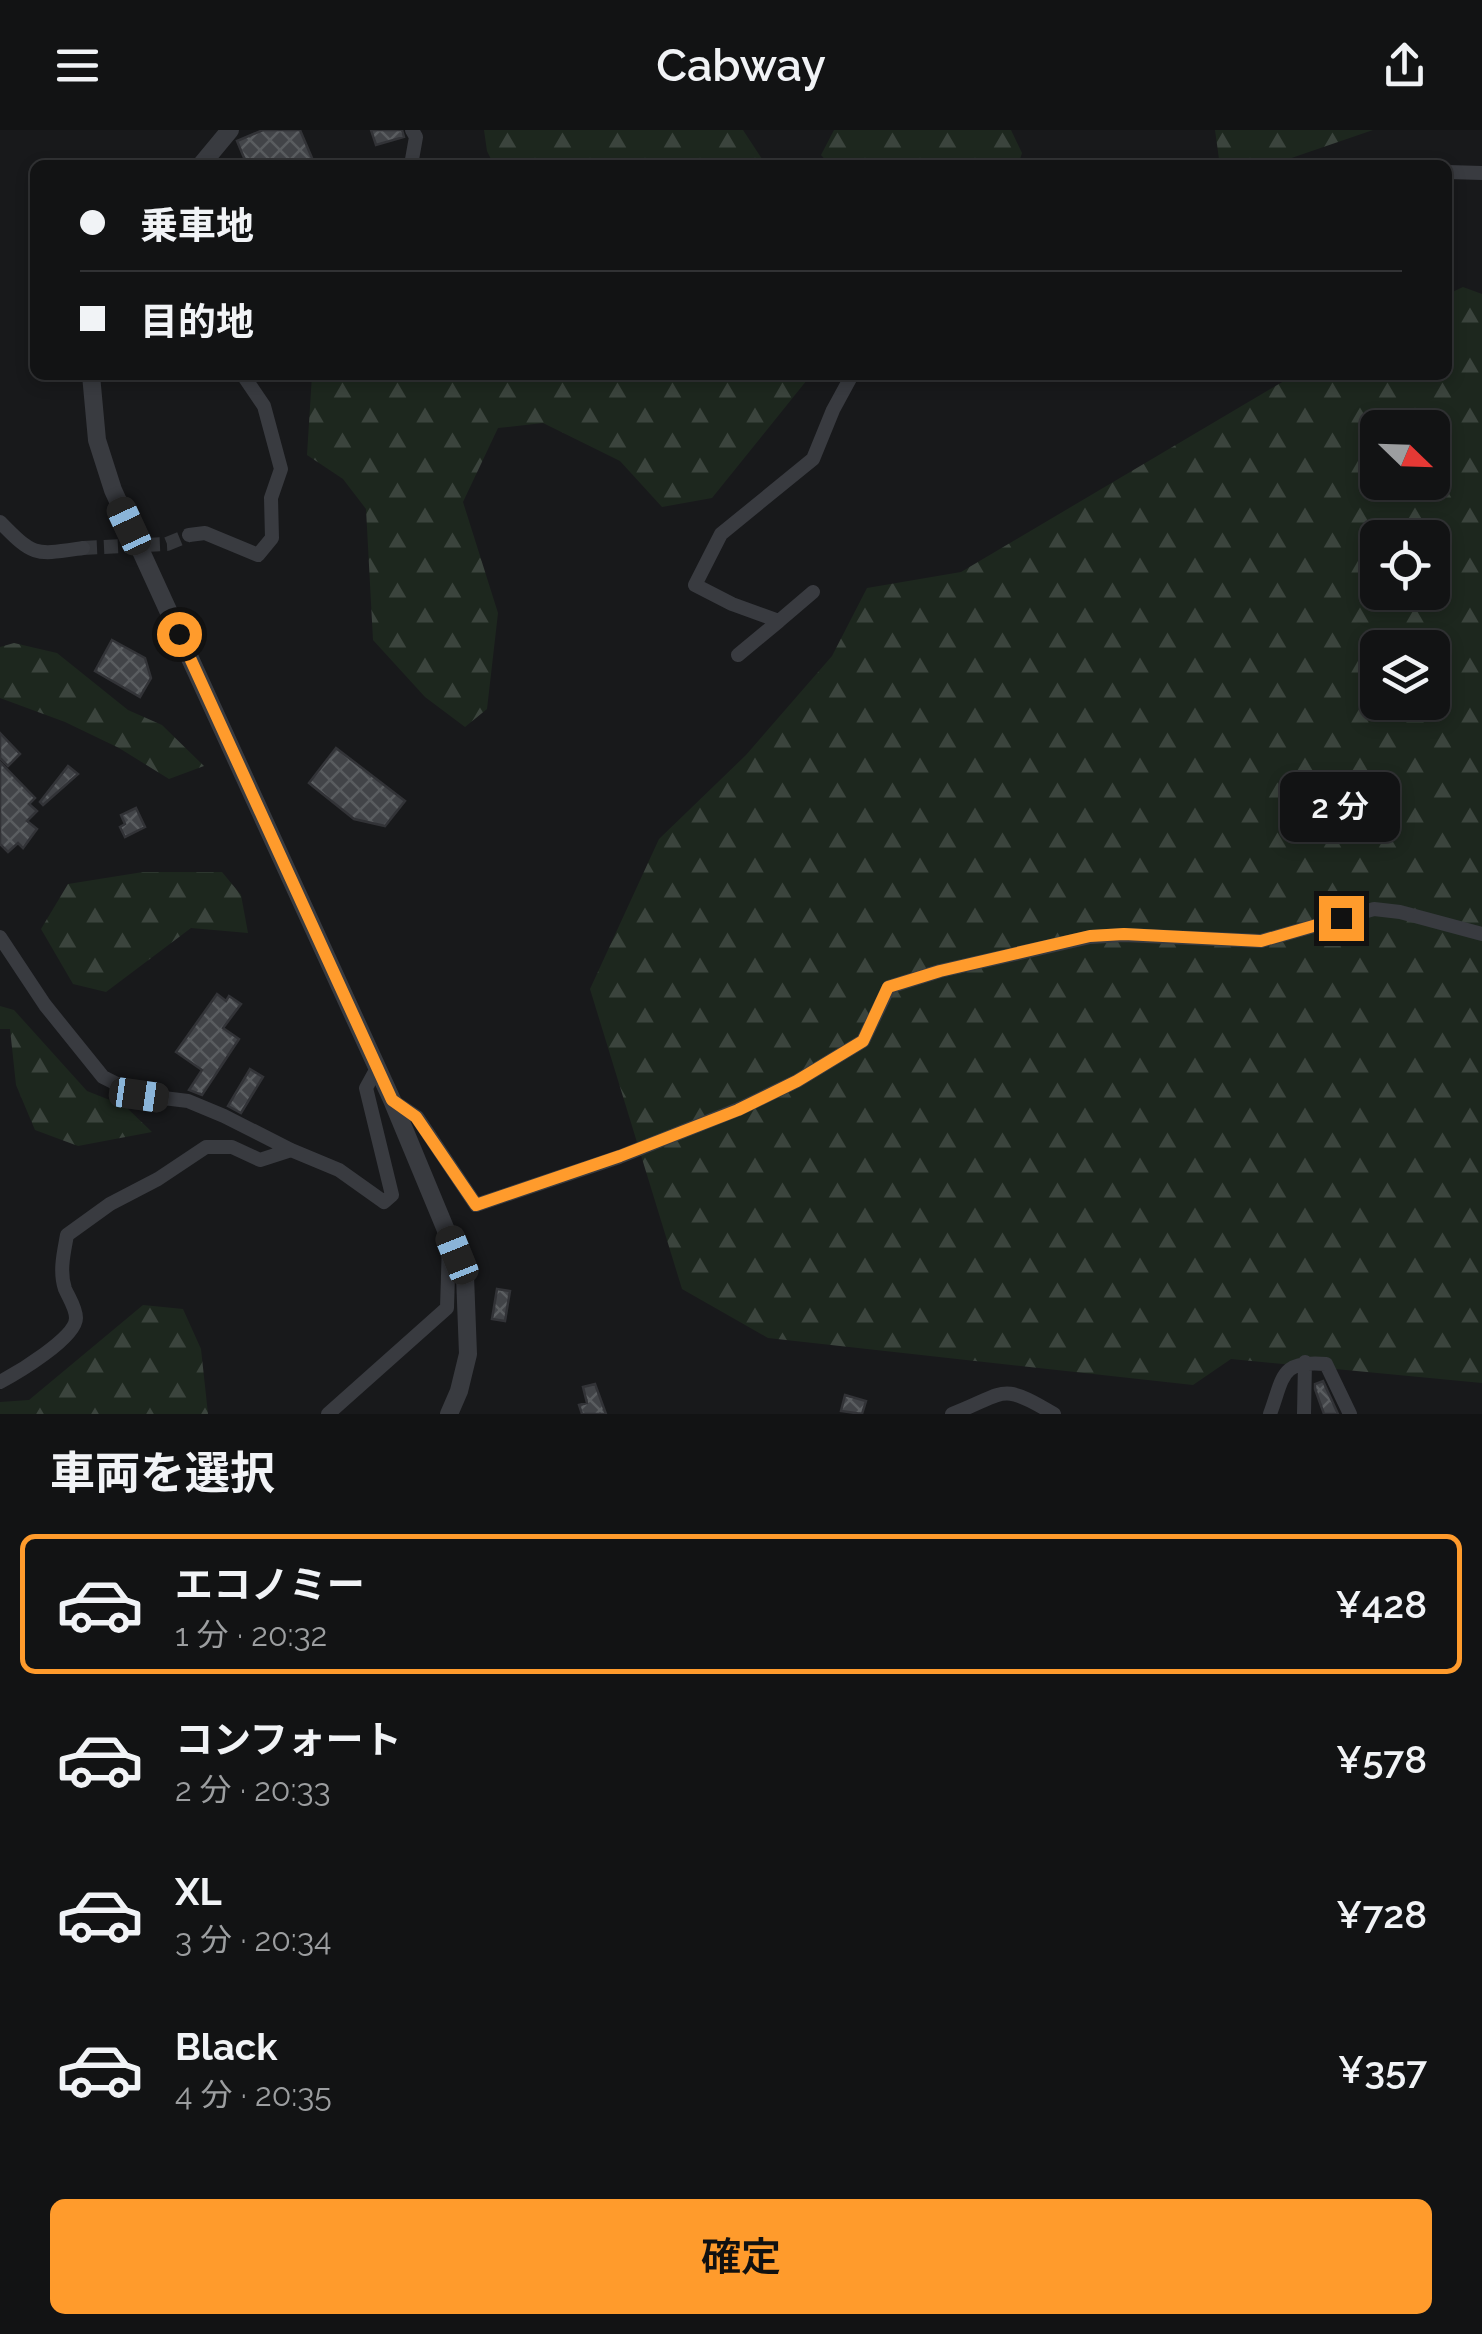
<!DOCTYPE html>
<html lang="ja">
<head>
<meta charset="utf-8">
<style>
	body { margin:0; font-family:Raleway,"Noto Sans JP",sans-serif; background:#1b1c1d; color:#f1f3f6; height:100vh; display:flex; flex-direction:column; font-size:38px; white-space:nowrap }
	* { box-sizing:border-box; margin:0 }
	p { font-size:32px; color:#9c9ea0 }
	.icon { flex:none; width:55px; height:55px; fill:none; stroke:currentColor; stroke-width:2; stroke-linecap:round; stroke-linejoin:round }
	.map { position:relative; height:1284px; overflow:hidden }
	.sheet { display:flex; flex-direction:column; background:#121314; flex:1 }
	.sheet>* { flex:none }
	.top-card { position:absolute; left:30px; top:30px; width:1422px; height:220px; border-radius:15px; box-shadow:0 5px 15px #0003,0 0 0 2px #313234; display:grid; align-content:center; height:220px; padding:0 50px; background:#121314 }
	.needle { width:65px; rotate:113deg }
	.fabs { position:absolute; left:1360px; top:280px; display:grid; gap:20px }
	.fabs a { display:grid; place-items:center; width:90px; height:90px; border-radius:15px; background:#121314; box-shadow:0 5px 15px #0003,0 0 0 2px #313234; font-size:50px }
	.end { position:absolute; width:45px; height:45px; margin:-22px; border:12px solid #ff9b2c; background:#111; box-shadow:0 0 0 5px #111 }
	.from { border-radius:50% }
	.bubble { position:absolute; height:70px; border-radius:15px; background:#121314; box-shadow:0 5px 15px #0003,0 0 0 2px #313234; font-size:32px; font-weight:600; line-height:70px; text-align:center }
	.car { position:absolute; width:30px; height:60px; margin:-30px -15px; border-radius:12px; box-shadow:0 0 8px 2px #0007; background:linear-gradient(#222 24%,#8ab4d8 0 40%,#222 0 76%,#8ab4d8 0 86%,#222 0) }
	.top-card b { display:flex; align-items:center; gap:35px; height:95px; font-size:38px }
	.top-card b+b { border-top:2px solid #313234 }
	.top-card i { width:25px; height:25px; background:#f1f3f6 }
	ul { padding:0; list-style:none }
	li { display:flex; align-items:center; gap:30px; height:140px; margin:0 20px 15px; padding:0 30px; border:5px solid transparent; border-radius:15px }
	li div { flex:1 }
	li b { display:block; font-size:38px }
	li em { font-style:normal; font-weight:600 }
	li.active { border-color:#ff9b2c }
	li>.icon { width:90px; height:90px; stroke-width:1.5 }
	h2 { padding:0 50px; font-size:45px; line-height:120px }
	.primary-button { display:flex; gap:20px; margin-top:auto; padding:20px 50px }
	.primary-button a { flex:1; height:115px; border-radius:15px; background:#ff9b2c; color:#111; font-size:40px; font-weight:600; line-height:115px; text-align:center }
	header { display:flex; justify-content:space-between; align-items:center; height:130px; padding:0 50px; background:#121314; font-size:45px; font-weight:600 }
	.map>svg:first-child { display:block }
	.forest { fill:url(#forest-firs); fill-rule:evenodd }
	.building { fill:url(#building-cross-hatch); stroke:#323337; stroke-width:2.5 }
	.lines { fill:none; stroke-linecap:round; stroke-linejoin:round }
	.minor-tunnel { stroke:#35373b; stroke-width:14; stroke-dasharray:14 7; stroke-linecap:butt }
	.minor { stroke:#393b40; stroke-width:14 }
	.tertiary { stroke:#393b40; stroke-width:18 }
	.route { stroke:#ff9b2c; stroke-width:12 }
</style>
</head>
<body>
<header><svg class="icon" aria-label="menu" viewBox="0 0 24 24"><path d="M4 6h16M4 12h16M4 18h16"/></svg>Cabway<svg class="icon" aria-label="share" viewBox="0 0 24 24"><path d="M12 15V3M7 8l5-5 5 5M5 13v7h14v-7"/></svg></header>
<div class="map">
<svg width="1482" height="1284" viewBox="0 0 1482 1284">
	<defs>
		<pattern id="forest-firs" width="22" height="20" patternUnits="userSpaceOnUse" patternTransform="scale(2.5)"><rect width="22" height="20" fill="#1d271e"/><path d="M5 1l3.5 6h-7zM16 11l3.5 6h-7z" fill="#3b443d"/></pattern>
		<pattern id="building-cross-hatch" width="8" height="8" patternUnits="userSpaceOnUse" patternTransform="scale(2.5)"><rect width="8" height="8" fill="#424448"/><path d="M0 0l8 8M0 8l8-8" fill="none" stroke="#5a5d60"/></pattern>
	</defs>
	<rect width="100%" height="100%" fill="#18191b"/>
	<path class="forest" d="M484 0H743L766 35H494L487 21Z
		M834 0H1011L1022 23 1018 35H830L821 25Z
		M1215 0H1373L1271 35 1219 29Z
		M1463 157 1482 164V1253L1231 1229 1193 1255 768 1208 682 1159 590 859 659 709 746 625 832 526 867 458 961 442 1294 245H1448V164ZM1378 298H1432V352H1378ZM1378 408H1432V462H1378ZM1378 518H1432V572H1378Z
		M312 245H811L712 368 662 377 620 331 543 293 498 298 463 372 498 483 487 579 465 597 425 567 373 510 366 379 343 349 307 325Z
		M14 513 57 523 128 580 162 595 204 636 169 649 119 618 65 592 0 568V517Z
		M143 742H222L241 765 248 803 191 798 106 862 73 854 41 799 68 754Z
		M0 876 14 880 87 961 125 976 152 1002 78 1016 35 1000 16 955 10 899H0Z
		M143 1175 183 1179 201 1219 208 1284H0V1272L29 1270Z"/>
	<path class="building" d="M263 0H300L315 35H247L237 11Z
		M371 0H402L404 7 376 15Z
		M112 510 145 528 151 548 140 567 95 541Z
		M0 603 20 624 8 636 0 628Z
		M336 618 405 671 385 696 354 689 309 653Z
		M0 632 35 668 29 674 37 681 27 691 37 699 23 718 18 713 8 722 0 714Z
		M68 636 78 644 43 675 40 672Z
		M136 678 145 697 125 707 120 697 125 694 121 685Z
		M217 864 226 871 229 866 241 874 223 898 239 909 202 965 189 960 202 940 176 922Z
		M250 939 263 947 241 983 228 976Z
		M497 1159 510 1161 505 1191 492 1189Z
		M1323 1251 1338 1284H1324L1315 1259V1254Z
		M595 1254 606 1284H582L579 1275 587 1273 583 1257Z
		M845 1265 866 1271 862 1284 841 1281Z"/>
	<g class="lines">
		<path class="minor-tunnel" d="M83 418 167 414 189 405"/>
		<path class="minor" d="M411 35 416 7 412 0
			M1448 42 1482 43
			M0 392C34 427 35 425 83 418
			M189 405 205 403 258 425 272 408 271 368 281 339 264 276 243 245
			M813 462 779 491 732 474 695 455 721 404 813 329 833 280 852 245
			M738 525 779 491
			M0 807 45 875 103 947 139 965 188 971 224 986 291 1020 339 1040 384 1072 392 1065 366 958 377 938
			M393 971 417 987 476 1075 619 1027 739 979 797 951 863 911 889 857 940 841 1090 807 1124 805 1261 811 1374 779 1400 782 1482 804
			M0 1252C17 1243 76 1208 76 1188 76 1178 69 1168 65 1159 59 1141 64 1122 67 1105L110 1074 158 1049 206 1017H232L260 1030 291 1020
			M328 1284 447 1178 449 1113
			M952 1284C1007 1263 999 1251 1054 1284
			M1270 1284C1284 1246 1280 1230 1326 1234L1350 1284
			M1304 1284 1305 1232"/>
		<path class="tertiary" d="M201 35 230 0
			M91 245 97 310 113 360 392 970 465 1146 468 1224 459 1261 449 1284"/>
	</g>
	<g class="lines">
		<path class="route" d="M179 504 392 970 416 987 476 1075 620 1026 738 980 797 951 863 911 888 857 940 841 1090 806 1124 804 1261 811 1341 788"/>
	</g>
</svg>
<div class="fabs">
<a><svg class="needle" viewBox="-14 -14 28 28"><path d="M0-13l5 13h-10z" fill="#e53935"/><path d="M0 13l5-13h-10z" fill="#9c9ea0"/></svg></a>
<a><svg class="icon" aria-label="locate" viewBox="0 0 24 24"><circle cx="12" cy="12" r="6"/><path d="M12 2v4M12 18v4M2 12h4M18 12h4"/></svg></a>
<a><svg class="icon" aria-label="layers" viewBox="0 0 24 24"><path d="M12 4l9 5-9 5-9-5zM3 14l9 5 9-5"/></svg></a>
</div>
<i class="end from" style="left:179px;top:504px"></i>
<i class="end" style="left:1341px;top:788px"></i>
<div class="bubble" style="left:1280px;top:642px;width:120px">2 分</div>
<i class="car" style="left:129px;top:396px;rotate:335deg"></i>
<i class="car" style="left:139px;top:965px;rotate:98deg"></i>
<i class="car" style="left:457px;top:1125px;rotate:338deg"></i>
<div class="top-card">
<b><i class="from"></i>乗車地</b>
<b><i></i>目的地</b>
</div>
</div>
<section class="sheet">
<h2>車両を選択</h2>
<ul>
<li class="active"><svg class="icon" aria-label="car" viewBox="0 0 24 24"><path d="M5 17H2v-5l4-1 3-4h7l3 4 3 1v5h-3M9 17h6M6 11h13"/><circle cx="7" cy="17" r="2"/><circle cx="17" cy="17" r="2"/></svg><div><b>エコノミー</b><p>1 分 · 20:32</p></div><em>¥428</em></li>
<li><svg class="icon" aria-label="car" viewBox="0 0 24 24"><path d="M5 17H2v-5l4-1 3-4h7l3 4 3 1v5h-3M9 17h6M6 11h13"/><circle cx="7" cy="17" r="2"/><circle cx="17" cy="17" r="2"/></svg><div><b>コンフォート</b><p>2 分 · 20:33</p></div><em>¥578</em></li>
<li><svg class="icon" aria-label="car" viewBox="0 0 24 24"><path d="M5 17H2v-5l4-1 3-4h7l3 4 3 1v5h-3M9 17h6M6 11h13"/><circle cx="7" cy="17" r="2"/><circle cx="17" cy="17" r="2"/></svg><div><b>XL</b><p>3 分 · 20:34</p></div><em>¥728</em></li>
<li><svg class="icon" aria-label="car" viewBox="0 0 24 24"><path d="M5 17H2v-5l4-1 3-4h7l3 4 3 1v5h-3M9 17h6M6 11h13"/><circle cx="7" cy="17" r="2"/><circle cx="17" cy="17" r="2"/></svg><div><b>Black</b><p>4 分 · 20:35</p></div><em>¥357</em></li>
</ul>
<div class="primary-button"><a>確定</a></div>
</section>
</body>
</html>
